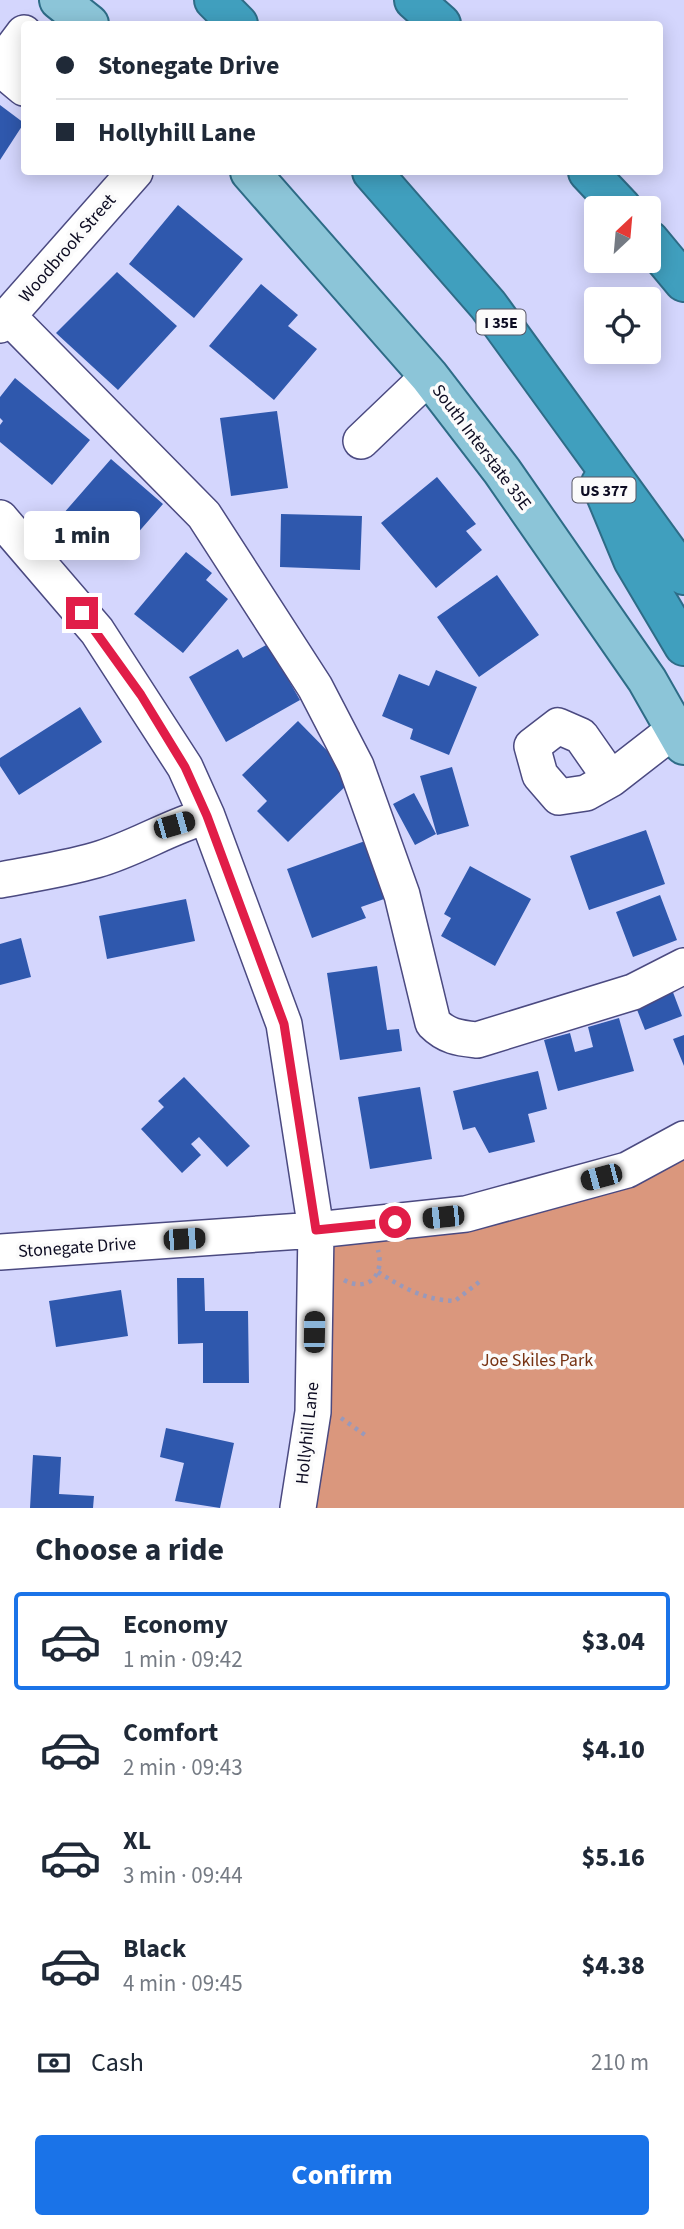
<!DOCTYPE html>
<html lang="en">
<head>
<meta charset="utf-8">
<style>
	body { margin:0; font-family:"Source Sans 3",sans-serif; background:#f2f2f3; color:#1f2937; height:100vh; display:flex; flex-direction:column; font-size:26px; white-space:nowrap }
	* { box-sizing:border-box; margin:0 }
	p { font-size:23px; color:#747a83 }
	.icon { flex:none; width:38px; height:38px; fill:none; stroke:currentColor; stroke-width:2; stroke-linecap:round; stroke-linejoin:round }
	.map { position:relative; height:1508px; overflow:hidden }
	.details { display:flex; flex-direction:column; background:#fff; flex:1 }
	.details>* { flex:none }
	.top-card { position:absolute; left:21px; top:21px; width:642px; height:154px; border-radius:7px; box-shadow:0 4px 18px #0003; display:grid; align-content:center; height:154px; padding:0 35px; background:#fff }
	.needle { width:46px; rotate:26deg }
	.buttons { position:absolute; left:584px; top:196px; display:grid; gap:14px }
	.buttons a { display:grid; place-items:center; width:77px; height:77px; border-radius:7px; background:#fff; box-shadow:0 4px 18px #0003; font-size:35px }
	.end { position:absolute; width:32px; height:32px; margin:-16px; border:9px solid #e11d48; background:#fff; box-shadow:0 0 0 4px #fff }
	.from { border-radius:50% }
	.bubble { position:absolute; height:49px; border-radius:7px; background:#fff; box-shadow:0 4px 18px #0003; font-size:23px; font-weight:800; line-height:49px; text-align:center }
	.car { position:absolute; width:21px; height:42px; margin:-21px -10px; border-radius:9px; box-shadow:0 0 5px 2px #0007; background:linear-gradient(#222 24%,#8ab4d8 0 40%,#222 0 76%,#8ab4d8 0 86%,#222 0) }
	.top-card b { display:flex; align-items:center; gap:24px; height:66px; font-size:26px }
	.top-card b+b { border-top:2px solid #e0e1e3 }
	.top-card i { width:18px; height:18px; background:#1f2937 }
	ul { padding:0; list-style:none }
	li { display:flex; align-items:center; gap:21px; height:98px; margin:0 14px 10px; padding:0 21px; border:4px solid transparent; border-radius:7px }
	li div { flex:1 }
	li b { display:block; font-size:26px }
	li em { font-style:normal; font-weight:800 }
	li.on { border-color:#1a73e8 }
	li>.icon { width:63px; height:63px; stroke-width:1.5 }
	h2 { padding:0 35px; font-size:32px; line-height:84px }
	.pay { display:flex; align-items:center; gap:18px; height:77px; padding:0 35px; font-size:26px }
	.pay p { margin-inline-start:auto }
	.action { display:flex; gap:14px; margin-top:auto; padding:14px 35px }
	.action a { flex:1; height:80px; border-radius:7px; background:#1a73e8; color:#fff; font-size:28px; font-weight:800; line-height:80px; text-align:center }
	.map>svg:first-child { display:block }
	.green { fill:#da977d }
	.building { fill:#2f58ad }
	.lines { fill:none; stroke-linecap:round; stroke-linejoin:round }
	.minor-casing { stroke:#4b4a81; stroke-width:38 }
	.major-casing { stroke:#2e6c87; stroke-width:42 }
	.highway-casing { stroke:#2e6c87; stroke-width:42 }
	.path { stroke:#9899bb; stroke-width:4.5; stroke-dasharray:3.5 5; stroke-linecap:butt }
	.minor { stroke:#fff; stroke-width:35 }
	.major { stroke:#8cc5d8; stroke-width:38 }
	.highway { stroke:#409fbe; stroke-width:38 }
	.route { stroke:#e11d48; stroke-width:9 }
	.labels { text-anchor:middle; stroke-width:7; stroke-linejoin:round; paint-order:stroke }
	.shield { fill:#fbfbfb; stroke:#545463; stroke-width:2 }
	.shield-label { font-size:16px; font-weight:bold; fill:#0d0c22 }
	.street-label { font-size:18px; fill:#0d0c22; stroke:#fbfbfb }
	.park-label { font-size:18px; fill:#773313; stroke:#fbfbfb }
</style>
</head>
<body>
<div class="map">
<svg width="684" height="1508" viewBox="0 0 684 1508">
	<rect width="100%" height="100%" fill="#d4d6fd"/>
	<path class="green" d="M684 1156V1508H313L331 1241Z"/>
	<path class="building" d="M0 105 24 123 0 160Z
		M178 205 243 259 194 318 129 264Z
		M117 272 177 326 118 390 56 333Z
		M261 284 298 315 288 326 317 349 274 400 209 346Z
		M15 378 90 440 52 485 0 442V425L3 421 0 418V397Z
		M277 411 288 488 231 496 220 418Z
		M111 459 163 504 115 559 63 514Z
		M437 477 476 524 466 531 482 550 436 588 381 523Z
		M281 514 362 516 360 570 280 567Z
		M186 552 212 573 206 580 228 599 183 653 134 614Z
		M497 575 539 635 479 677 437 617Z
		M268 644 300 700 226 742 189 677 238 649 243 658Z
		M436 670 477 687 449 755 410 739 413 729 382 716 399 674 429 686Z
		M80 707 102 742 19 795 0 766V758Z
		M298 721 354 778 288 842 257 811 267 801 242 775Z
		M452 767 469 826 437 835 420 776Z
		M414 793 436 834 415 845 393 804Z
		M646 830 665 884 589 910 570 856Z
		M365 841 387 898 361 907 366 918 312 938 287 869Z
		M470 866 531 899 495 966 441 936 451 918 444 914Z
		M660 895 677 940 633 957 616 912Z
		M186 899 195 941 107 959 99 916Z
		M21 938 31 977 0 985V944Z
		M377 966 387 1030 399 1029 402 1051 340 1060 327 973Z
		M671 987 682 1016 645 1030 634 1002Z
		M619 1018 634 1071 558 1091 544 1040 570 1033 575 1052 593 1047 588 1027Z
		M684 1035V1066L673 1039Z
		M538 1071 547 1109 528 1114 535 1142 489 1153 475 1127 463 1130 453 1091Z
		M184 1077 250 1146 227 1167 199 1137 191 1144 201 1155 182 1173 141 1129 164 1107 158 1101Z
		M420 1087 432 1159 370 1169 358 1097Z
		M177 1278H204L205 1311H248L249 1383H203V1343L178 1344Z
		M121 1290 128 1336 56 1347 49 1301Z
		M166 1428 234 1443 220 1508 175 1501 184 1463 160 1457Z
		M33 1455 61 1457 59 1494 94 1496 93 1508H30Z"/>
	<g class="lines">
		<defs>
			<path id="minor" d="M0 65 24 33
				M0 68 24 88
				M8 316 204 515 315 687 356 766 402 895 433 1023C447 1037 459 1038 477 1040L633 992 684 966
				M0 325 135 172
				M361 441 429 376
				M0 518 97 631 185 767 207 816 284 1024 316 1230 313 1412 298 1508
				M558 726 581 736 611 779 586 793 559 797 540 775 532 746Z
				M611 779 674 730
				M0 880C32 874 65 869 96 860 135 849 168 827 207 816
				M0 1252 316 1230 466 1214 627 1170 684 1139"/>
			<path id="major" d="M59 0 89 24
				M250 172 429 376 502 471 647 680 684 745"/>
			<path id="highway" d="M214 0 238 24
				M414 0 441 24
				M372 172 488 305 684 575
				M588 172 622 208
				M649 240 684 282
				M601 483 633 560 684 646"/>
		</defs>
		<use href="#minor" class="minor-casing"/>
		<use href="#major" class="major-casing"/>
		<use href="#highway" class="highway-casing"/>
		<path class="path" d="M378 1272C403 1288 425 1300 455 1301L479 1282
			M344 1280C368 1293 385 1275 378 1250
			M341 1418 365 1435"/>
		<use href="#minor" class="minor"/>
		<use href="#major" class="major"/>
		<use href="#highway" class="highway"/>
	</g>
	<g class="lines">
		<path class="route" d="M82 613 141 695 185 767 207 816 284 1024 316 1230 395 1222"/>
	</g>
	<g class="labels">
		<g class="shield">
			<rect x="476.5" y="309.5" width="49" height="25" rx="5"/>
			<rect x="572.5" y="477.5" width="63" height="25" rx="5"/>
		</g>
		<g class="shield-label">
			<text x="501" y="328">I 35E</text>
			<text x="604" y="496">US 377</text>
		</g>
		<g class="street-label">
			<text transform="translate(67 248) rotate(-49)" y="6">Woodbrook Street</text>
			<text transform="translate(482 447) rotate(53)" y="6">South Interstate 35E</text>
			<text transform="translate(77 1247) rotate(-4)" y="6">Stonegate Drive</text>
			<text transform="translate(307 1433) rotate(-84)" y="6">Hollyhill Lane</text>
		</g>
		<g class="park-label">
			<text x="537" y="1366">Joe Skiles Park</text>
		</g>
	</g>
</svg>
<div class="buttons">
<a><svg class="needle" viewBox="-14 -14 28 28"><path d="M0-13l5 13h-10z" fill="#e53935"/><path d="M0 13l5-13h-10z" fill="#747a83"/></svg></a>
<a><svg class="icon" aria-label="locate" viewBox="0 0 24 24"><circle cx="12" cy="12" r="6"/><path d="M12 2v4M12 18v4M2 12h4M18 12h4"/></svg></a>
</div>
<i class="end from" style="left:395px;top:1222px"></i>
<i class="end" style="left:82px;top:613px"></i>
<div class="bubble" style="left:24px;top:511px;width:116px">1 min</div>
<i class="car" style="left:174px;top:825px;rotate:74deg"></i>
<i class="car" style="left:601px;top:1177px;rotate:255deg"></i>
<i class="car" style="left:443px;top:1217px;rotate:264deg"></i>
<i class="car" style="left:184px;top:1239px;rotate:86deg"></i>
<i class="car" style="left:314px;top:1332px;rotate:1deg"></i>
<div class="top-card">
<b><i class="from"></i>Stonegate Drive</b>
<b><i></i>Hollyhill Lane</b>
</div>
</div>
<section class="details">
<h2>Choose a ride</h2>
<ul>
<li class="on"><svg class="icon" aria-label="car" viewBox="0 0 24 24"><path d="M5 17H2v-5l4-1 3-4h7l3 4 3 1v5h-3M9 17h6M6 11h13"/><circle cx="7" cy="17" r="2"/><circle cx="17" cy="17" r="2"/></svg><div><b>Economy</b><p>1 min · 09:42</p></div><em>$3.04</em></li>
<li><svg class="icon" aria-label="car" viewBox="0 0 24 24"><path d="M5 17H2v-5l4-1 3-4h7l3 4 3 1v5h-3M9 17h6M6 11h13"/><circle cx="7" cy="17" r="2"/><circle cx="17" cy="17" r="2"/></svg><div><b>Comfort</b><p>2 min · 09:43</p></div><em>$4.10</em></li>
<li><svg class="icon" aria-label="car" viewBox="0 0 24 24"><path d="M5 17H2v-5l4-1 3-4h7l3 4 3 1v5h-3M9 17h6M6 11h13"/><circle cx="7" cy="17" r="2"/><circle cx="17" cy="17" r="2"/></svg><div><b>XL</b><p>3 min · 09:44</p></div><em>$5.16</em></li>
<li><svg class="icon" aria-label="car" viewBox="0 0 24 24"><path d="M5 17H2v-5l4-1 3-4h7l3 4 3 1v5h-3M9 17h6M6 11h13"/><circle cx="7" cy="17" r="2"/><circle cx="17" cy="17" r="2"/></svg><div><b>Black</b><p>4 min · 09:45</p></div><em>$4.38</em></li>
</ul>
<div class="pay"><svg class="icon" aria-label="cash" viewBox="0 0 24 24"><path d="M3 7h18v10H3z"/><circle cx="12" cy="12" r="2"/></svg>Cash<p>210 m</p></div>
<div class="action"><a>Confirm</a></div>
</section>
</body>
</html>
